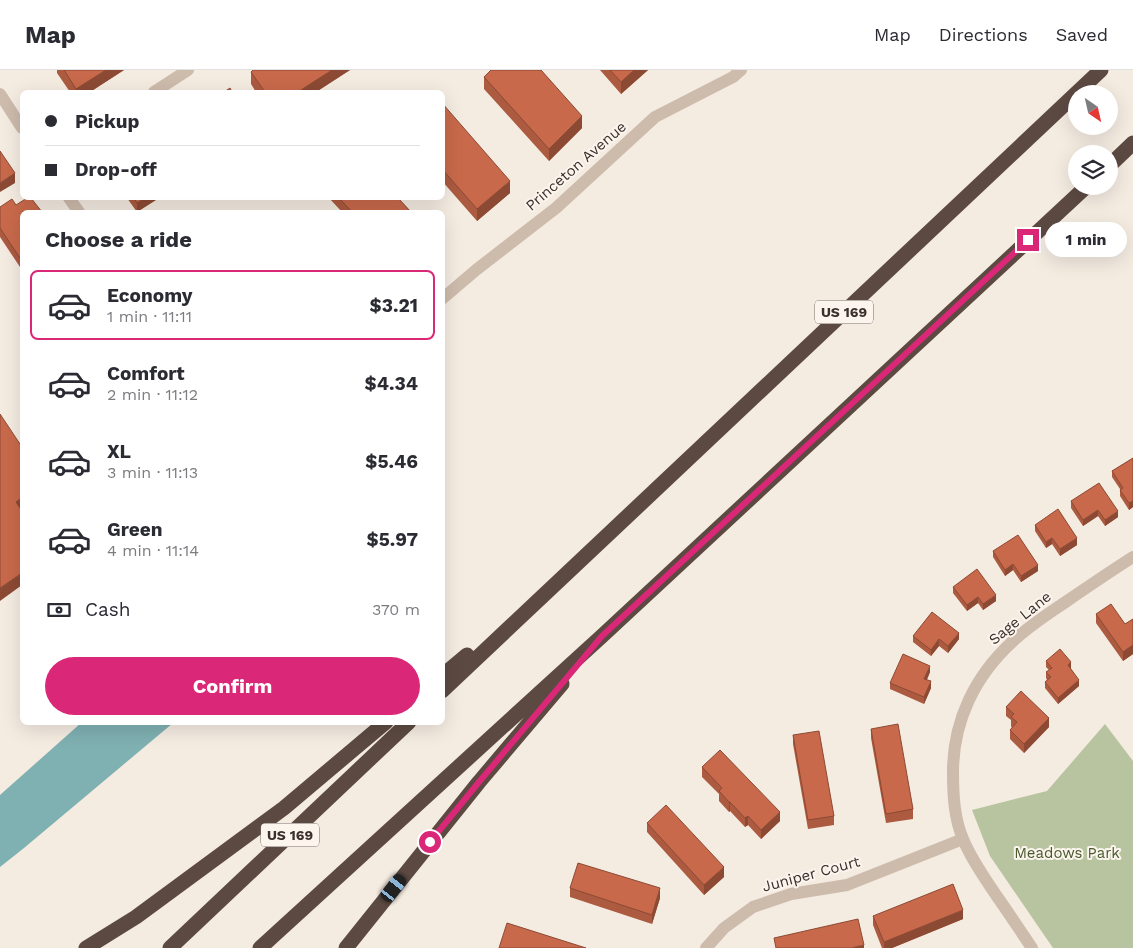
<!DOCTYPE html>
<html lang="en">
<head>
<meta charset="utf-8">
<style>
	body { margin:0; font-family:"Work Sans",sans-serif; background:#f7f7f7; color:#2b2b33; height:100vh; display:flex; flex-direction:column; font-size:19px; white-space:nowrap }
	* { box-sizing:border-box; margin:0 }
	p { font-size:16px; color:#7c7c81 }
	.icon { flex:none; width:28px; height:28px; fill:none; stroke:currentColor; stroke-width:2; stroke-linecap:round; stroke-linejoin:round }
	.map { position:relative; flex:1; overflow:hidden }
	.panel { position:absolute; left:20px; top:140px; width:425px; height:515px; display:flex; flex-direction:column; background:#fff; border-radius:8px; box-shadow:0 5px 20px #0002 }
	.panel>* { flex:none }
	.banner { position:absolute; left:20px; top:20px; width:425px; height:110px; border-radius:8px; box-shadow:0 5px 20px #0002; display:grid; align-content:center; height:110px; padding:0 25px; background:#fff }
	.needle { width:32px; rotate:146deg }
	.buttons { position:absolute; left:1068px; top:15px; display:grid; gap:10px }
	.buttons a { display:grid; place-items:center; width:50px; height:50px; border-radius:50%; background:#fff; box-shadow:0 5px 20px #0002; font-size:25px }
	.end { position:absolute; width:22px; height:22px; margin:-11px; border:6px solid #db2777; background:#fff; box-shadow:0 0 0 2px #fff }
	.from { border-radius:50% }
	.bubble { position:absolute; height:35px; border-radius:18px; background:#fff; box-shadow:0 5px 20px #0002; font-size:16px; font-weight:700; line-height:35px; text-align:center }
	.car { position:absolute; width:15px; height:30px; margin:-15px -8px; border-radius:6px; box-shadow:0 0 4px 1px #0007; background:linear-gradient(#222 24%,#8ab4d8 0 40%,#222 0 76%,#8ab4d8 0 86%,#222 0) }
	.banner b { display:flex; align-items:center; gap:18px; height:48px; font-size:19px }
	.banner b+b { border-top:1px solid #e1e1e2 }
	.banner i { width:12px; height:12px; background:#2b2b33 }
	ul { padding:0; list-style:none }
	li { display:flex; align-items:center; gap:15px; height:70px; margin:0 10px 8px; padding:0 15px; border:2px solid transparent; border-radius:8px }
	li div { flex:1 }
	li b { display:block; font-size:19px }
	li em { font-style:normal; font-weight:700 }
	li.current { border-color:#db2777 }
	li>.icon { width:45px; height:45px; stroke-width:1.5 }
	h2 { padding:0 25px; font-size:22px; line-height:60px }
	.pay { display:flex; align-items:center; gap:12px; height:55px; padding:0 25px; font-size:19px }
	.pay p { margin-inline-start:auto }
	.primary-button { display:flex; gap:10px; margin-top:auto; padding:10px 25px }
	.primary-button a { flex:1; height:58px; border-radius:30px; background:#db2777; color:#fff; font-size:20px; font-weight:700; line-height:58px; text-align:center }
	header { display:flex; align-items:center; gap:30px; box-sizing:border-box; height:70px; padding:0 25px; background:#fff; border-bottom:1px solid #e1e1e2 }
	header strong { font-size:24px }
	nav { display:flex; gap:28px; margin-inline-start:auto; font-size:18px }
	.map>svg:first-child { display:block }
	.green { fill:#b8c4a0 }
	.water { fill:#7fb0b2 }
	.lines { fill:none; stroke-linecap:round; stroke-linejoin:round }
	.street { stroke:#cdbbac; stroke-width:12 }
	.highway { stroke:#5c4a42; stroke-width:15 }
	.wall { fill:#ac5a40 }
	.shaded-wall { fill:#8c4a34 }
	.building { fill:#c8694b; stroke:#8c4a34 }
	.route { stroke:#db2777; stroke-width:6 }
	.labels { text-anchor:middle; stroke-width:4; stroke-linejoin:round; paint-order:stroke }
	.shield { fill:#fbf5ee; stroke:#756b66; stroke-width:1 }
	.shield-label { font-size:14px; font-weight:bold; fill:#3b302b }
	.street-label { font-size:15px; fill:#3b302b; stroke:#fbf5ee }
	.park-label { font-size:15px; fill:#4a5a2e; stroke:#fbf5ee }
</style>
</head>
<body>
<header>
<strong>Map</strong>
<nav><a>Map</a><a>Directions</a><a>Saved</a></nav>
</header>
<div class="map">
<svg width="1133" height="878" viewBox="0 0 1133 878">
	<rect width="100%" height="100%" fill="#f4ebe1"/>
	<path class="green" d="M1105 654 1133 691V878H1053L990 786 972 740 1047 721Z"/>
	<path class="water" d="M81 653H173L24 778 0 797V725Z"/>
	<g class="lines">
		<path class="street" d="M154 22 188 0
			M0 24 22 58
			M69 128 79 142
			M442 229 476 200 556 138 655 47 733 7 741 0
			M706 878 724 858 753 837 791 824 847 815 963 769
			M1032 878C1020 860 1008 842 996 825 984 807 971 789 963 769 954 748 953 724 953 702 953 651 975 606 1012 572 1029 556 1048 544 1067 531 1089 516 1111 501 1133 487"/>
		<path class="highway" d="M1109 96 1133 73
			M442 606 467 585
			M442 621 1101 0
			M86 878 136 847 284 738 386 652
			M170 878 409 652
			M260 878 602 566 1087 116
			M346 878 479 712 562 614"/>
	</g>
	<path class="wall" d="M57 0H124L90 22H70L57 3Z
		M253 0H350L316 22H256L251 14V2Z
		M600 0H648L621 24Z
		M484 7 582 58 549 91 484 19Z
		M442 33 510 123 477 151 442 111Z
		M127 128H159L137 142Z
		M329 128H398L411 142H342Z
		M16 135 22 142V200L0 167V137Z
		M1133 388V437L1129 440 1120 426V419L1112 407V401Z
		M1071 431 1118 447 1105 456 1098 446 1083 456 1071 438Z
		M1035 455 1077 475 1060 486 1052 474 1046 478 1035 461Z
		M993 481 1038 501 1021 512 1013 500 1005 506 993 487Z
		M953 517 996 531 983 540 978 533 967 541 953 523Z
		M1096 544 1125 554 1133 549V584L1123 591 1096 553Z
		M913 566 959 569 948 583 939 576 931 586 913 572Z
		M1046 591 1071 599 1079 616 1058 634 1045 618V612L1047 610 1046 608V602L1049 600 1046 597Z
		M930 602 927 610 931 618 924 634 890 619V613Z
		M1006 637 1049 657 1024 683 1010 669V660L1012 658 1011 656V650L1006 646Z
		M871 659 913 739V749L886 753 871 668Z
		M793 665 834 746V755L808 759 793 674Z
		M702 697 780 751 761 769 748 755 745 757 730 741 729 742 719 731V724L702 707Z
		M647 753 724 807 704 825 647 762Z
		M570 818 660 828 652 854 570 827Z
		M873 846 963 849 892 878H882L873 855Z"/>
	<path class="shaded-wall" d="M106 0H124L90 22H76V19Z
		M332 0H350L316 22H298Z
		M634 0H648L621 24V12Z
		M582 46V58L549 91V79Z
		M15 103V113L0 122V113Z
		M510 111V123L477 151V139Z
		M145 128H159L137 142V133Z
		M22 427V440L16 444V432Z
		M1133 431V437L1129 440V433Z
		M1098 440V446L1083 456V450Z
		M1118 441V447L1105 456V450Z
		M1052 468V474L1046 478V472Z
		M1077 468V475L1060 486V479Z
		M1013 494V500L1005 506V500Z
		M1038 495V501L1021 512V506Z
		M22 503V515L0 531V518Z
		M996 525V531L983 540V534Z
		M978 527V533L967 541V535Z
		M959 563V569L948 583V576Z
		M939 569V576L931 586V580Z
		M1133 575V584L1123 591V582Z
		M1071 592V599L1068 601V595Z
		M930 596V602L924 615V609Z
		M1079 610V616L1058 634V628Z
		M931 611V618L924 634V627Z
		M1049 648V657L1024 683V674Z
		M729 732H730V741L729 742Z
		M780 742V751L761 769V760Z
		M748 746V755L745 757V748Z
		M724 797V807L704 825V815Z
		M660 818V828L652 854V845Z
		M963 840V849L892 878H884V872Z
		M864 875V878H851Z"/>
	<path class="building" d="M64 0H106L76 19Z
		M253 0H332L298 22H265L251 2Z
		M491 0H541L582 46 549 79 484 7Z
		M610 0H634L621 12Z
		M230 18 232 22H224Z
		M442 33 510 111 477 139 442 99Z
		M0 81 15 103 0 113Z
		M27 128H31L42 142H22V191L0 158V137L12 129 16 135Z
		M134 128H145L137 133Z
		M339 128H398L411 142H352Z
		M0 344 22 377V427L16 432 22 441V503L0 518Z
		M1133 388V431L1129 433 1120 420 1123 418 1112 401Z
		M1099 413 1118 441 1105 450 1098 440 1083 450 1071 431Z
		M1058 439 1077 468 1060 479 1052 468 1046 472 1035 455Z
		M1018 465 1038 495 1021 506 1013 494 1005 500 993 481Z
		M977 499 996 525 983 534 978 527 967 535 953 517Z
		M1111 534 1125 554 1133 549V575L1123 582 1096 544Z
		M932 542 959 563 948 576 939 569 931 580 913 566Z
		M1060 579 1071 592 1068 595 1079 610 1058 628 1045 612 1051 607 1046 602 1052 598 1046 591Z
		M903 584 930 596 924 609 931 611 924 627 890 613Z
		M1021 621 1049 648 1024 674 1010 660 1017 652 1011 647 1014 644 1006 637Z
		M898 654 913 739 886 744 871 659Z
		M819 661 834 746 808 750 793 665Z
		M720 680 780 742 761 760 748 746 745 748 730 732H729L719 721 722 718 702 697Z
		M666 735 724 797 704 815 647 753Z
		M578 793 660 818 652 845 570 818Z
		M953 814 963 840 884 872 873 846Z
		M858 849 864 875 851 878H776L774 868Z
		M507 853 586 878H499Z"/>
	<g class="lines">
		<path class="route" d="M430 772 479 712 602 566 1028 170"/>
	</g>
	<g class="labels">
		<g class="shield">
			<rect x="815" y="230.5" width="58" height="23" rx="4"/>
			<rect x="261" y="753.5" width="58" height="23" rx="4"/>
		</g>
		<g class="shield-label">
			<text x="844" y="247">US 169</text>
			<text x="290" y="770">US 169</text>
		</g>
		<g class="street-label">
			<text transform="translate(576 96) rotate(-41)" y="5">Princeton Avenue</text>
			<text transform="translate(1020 548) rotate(-39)" y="5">Sage Lane</text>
			<text transform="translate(811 804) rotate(-15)" y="5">Juniper Court</text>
		</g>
		<g class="park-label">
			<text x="1067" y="788">Meadows Park</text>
		</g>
	</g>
</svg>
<div class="buttons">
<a><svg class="needle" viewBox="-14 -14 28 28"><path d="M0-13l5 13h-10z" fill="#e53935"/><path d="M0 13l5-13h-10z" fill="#7c7c81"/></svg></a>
<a><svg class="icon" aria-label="layers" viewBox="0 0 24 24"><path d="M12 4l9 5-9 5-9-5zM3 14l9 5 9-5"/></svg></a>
</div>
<i class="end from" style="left:430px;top:772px"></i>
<i class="end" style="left:1028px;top:170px"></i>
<div class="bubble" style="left:1045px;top:152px;width:82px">1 min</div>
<i class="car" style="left:394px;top:818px;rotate:38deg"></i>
<div class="banner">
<b><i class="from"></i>Pickup</b>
<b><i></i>Drop-off</b>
</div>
<section class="panel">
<h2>Choose a ride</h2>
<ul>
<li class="current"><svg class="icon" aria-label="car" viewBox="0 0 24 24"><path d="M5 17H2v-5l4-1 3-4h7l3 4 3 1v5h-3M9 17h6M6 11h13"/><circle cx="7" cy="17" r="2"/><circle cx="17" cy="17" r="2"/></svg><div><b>Economy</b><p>1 min · 11:11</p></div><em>$3.21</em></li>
<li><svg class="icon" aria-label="car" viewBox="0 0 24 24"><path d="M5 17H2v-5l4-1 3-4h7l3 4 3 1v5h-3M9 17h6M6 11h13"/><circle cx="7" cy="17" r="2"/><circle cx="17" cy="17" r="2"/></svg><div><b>Comfort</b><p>2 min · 11:12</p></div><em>$4.34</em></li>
<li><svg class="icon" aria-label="car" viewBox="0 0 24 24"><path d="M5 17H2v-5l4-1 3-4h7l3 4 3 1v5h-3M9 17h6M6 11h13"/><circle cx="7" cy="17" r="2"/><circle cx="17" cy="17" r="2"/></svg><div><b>XL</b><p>3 min · 11:13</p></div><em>$5.46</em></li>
<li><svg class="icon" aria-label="car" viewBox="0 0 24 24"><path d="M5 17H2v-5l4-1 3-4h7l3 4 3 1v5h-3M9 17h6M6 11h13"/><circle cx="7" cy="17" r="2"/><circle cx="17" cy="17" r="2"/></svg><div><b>Green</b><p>4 min · 11:14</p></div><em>$5.97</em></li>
</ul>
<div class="pay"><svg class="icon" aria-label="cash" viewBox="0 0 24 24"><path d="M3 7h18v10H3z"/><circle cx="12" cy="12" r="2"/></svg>Cash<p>370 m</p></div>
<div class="primary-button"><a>Confirm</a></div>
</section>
</div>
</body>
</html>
